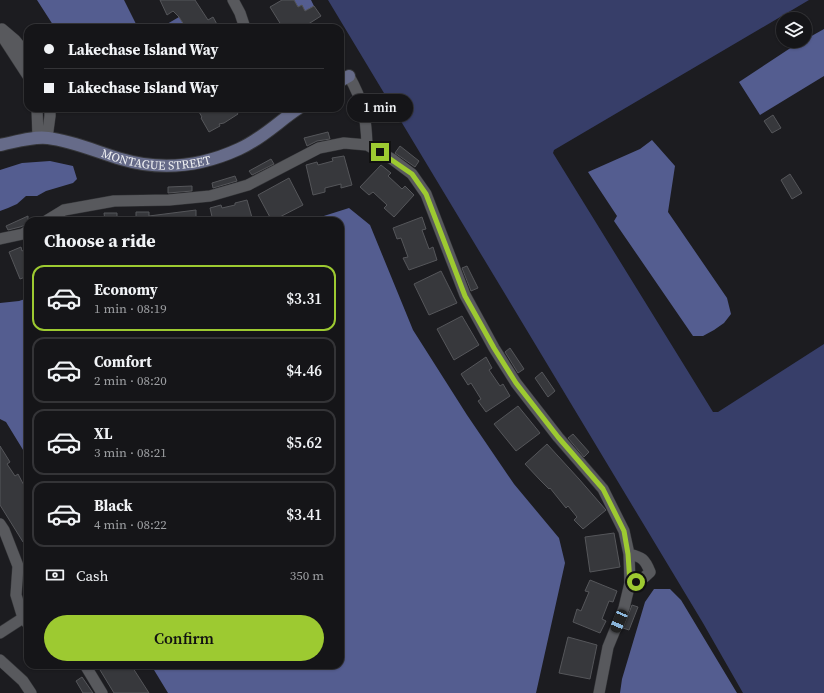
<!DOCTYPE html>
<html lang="en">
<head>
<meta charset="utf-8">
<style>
	body { margin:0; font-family:"Source Serif 4",serif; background:#1e1e21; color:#f1f3f6; height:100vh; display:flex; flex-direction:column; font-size:15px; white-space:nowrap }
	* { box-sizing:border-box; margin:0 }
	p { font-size:13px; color:#9d9fa2 }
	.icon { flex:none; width:22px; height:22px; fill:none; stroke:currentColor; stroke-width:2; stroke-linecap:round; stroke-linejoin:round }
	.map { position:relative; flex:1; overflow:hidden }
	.drawer { position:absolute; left:24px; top:217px; width:320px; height:452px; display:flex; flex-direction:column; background:#151518; border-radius:12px; box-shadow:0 1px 3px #0004,0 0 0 1px #343437 }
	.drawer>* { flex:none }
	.hud { position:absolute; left:24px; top:24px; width:320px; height:88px; border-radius:12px; box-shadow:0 1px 3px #0004,0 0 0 1px #343437; display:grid; align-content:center; height:88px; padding:0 20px; background:#151518 }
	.buttons { position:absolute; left:776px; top:12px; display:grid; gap:8px }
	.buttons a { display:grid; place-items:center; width:36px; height:36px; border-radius:50%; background:#151518; box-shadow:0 1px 3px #0004,0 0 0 1px #343437; font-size:20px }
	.end { position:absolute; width:18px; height:18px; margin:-9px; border:5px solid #9dca31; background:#111; box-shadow:0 0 0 2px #111 }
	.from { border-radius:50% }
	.bubble { position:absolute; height:28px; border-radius:14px; background:#151518; box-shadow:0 1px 3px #0004,0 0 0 1px #343437; font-size:13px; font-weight:600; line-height:28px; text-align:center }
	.car { position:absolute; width:12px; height:24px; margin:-12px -6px; border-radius:5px; box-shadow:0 0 3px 1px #0007; background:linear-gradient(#222 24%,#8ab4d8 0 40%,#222 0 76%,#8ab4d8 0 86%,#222 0) }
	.hud b { display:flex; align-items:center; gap:14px; height:38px; font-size:15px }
	.hud b+b { border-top:1px solid #343437 }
	.hud i { width:10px; height:10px; background:#f1f3f6 }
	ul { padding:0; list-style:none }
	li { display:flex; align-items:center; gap:12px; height:66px; margin:0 8px 6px; padding:0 12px; border:2px solid #343437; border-radius:12px }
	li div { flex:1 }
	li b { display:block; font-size:15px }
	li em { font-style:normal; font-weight:600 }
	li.active { border-color:#9dca31 }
	li>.icon { width:36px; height:36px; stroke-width:1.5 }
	h2 { padding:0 20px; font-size:18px; line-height:48px }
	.pay { display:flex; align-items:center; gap:10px; height:44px; padding:0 20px; font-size:15px }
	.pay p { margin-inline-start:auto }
	.button { display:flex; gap:8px; margin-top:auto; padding:8px 20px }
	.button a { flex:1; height:46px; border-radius:24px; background:#9dca31; color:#111; font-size:16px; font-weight:600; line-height:46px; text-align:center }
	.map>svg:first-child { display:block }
	.green { fill:#373e69 }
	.water { fill:#545d90 }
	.building { fill:#37383c; stroke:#55565a }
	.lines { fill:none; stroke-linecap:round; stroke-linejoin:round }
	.street-casing { stroke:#353639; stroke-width:12 }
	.secondary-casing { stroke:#353639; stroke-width:14 }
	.street { stroke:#58595d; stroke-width:11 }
	.secondary { stroke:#666b89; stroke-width:12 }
	.route { stroke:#9dca31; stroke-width:5 }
	.labels { text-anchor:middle; stroke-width:3.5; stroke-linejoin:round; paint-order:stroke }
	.street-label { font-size:12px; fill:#f0f1f3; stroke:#1c1c20 }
</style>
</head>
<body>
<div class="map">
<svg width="824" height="693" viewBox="0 0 824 693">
	<rect width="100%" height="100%" fill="#1c1c20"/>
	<path class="green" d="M328 0H809L554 150 553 153 713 412H718L824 344V693H743L703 623Z"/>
	<path class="water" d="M37 0H124L136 24V28H55Z
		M294 0H311L314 6 305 11 302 5 298 7Z
		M179 17 186 28H169L167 24Z
		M824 29V76L760 115 739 82 792 47Z
		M652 140 675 166 668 212 727 298 731 314 724 323 714 330 703 336H693L614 221 617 216 588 172 640 149Z
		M50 161 73 166 77 179 73 183 46 191 37 196H26L17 204 8 208 0 211V170L22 163Z
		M349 208 370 225 413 330 467 415 514 484 559 538 565 563 536 693H168L151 665H340V221H308Z
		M28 298V458L6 422 0 419V303L19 301Z
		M654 589H670L681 600 737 693H620L622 679 645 602Z"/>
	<path class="building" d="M160 0H195L208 20 213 17 219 28H186L179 17 173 11 167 15Z
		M282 0H294L298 7 302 5 305 11 314 6 321 16 302 28H283L270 7Z
		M206 108H234L238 114 224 123 219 124 220 126 209 132 201 118 202 117 199 112Z
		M773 115 781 128 772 133 764 121Z
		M328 132 330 139 317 141 307 146 304 138Z
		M400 146 419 161 415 167 395 153Z
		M344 156 352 185 341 188V184L325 188V192L313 195 306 165 317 162 318 165 333 161 332 158Z
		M271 159 274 164 252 175 249 171Z
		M381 165 391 173 388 176 402 189 405 186 414 195 394 217 384 208 387 205 373 192 369 195 360 187Z
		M790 174 802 193 792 199 781 180Z
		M235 176 237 181 213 188 212 183Z
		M289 178 303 205 272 221 258 195Z
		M192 186V191L168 193V187Z
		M247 200 253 221H213L210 208 221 205 222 208 235 205V203Z
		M196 210V221H136V212H149V216Z
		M104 213H117V221H105Z
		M28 216V224L20 227 8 230 6 226Z
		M422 217 426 229 422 230 429 249 433 247 437 260 409 270 403 258 408 257 401 238 397 239 393 228Z
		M21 247 22 251 28 248V276L20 279 9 252Z
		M467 266 478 288 471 291 462 268Z
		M441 271 457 303 429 315 414 284Z
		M462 316 479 345 454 360 437 329Z
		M510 348 524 369 518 373 505 352Z
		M486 357 492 368 489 370 500 386 503 384 510 396 486 412 478 401 481 399 471 383 468 385 461 374Z
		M542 372 555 391 548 397 535 378Z
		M518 406 540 433 516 451 494 424Z
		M573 434 589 452 584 457 568 438Z
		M547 444 579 479 606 510 583 529 574 520 577 517 568 506 566 508 550 488 549 489 540 480 525 464Z
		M0 446 10 462 7 464 15 476 18 474 28 493V539L23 542 0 505Z
		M614 533 620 567 590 572 585 537Z
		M590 580 617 591 613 602 609 601 602 619 606 621 600 633 573 622 577 609 581 611 589 592 585 591Z
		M632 605 638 607 629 630 623 628Z
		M568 637 597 645 590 679 559 673Z
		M97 665H131L149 693H114Z
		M82 677 93 693H83L76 681Z"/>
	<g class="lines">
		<defs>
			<path id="street" d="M233 0 240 13 245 28
				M2 29 15 40 28 56
				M0 33 28 76
				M349 76C363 101 366 116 367 145
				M37 108 38 138
				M47 138 50 116V108
				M46 221 64 210 114 201 169 200 210 196 248 185 319 148 344 143 367 145 392 159 412 174 426 194 465 295 494 348 516 383 558 437 603 489 624 531 629 554 630 583 624 608 608 647 599 693
				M0 239 23 234 28 231
				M0 524 4 530 18 566 16 595 23 618 28 624
				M629 554C642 557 645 559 650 572 644 578 639 582 630 583
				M0 633 23 618
				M0 660 23 681 31 693
				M85 665 102 693"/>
			<g id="secondary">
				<path d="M340 81 349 76"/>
				<path id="s1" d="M0 145C15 142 33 136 48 138 73 141 97 152 121 159 161 171 202 166 239 149 262 139 279 121 299 108"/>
			</g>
		</defs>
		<use href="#street" class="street-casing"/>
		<use href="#secondary" class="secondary-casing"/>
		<use href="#street" class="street"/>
		<use href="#secondary" class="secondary"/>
	</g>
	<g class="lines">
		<path class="route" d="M380 152 412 174 426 194 465 296 494 348 516 383 558 437 603 489 624 531 628 554 630 583 636 582"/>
	</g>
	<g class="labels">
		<g class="street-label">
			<text dy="4" stroke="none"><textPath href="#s1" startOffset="160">MONTAGUE STREET</textPath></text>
		</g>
	</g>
</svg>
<div class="buttons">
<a><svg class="icon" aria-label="layers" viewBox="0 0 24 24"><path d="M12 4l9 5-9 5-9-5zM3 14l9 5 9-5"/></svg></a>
</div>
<i class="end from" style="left:636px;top:582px"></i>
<i class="end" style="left:380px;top:152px"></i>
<div class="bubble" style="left:347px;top:94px;width:66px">1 min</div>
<i class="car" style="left:619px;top:621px;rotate:203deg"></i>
<div class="hud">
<b><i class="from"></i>Lakechase Island Way</b>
<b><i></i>Lakechase Island Way</b>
</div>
<section class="drawer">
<h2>Choose a ride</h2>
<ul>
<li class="active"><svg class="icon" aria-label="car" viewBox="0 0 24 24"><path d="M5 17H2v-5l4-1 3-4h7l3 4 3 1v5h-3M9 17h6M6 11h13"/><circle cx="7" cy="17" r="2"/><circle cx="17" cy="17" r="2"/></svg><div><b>Economy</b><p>1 min · 08:19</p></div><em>$3.31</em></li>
<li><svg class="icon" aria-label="car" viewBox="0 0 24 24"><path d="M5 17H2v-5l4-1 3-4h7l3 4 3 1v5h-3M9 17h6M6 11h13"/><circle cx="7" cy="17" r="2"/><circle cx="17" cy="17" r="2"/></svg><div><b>Comfort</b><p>2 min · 08:20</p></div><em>$4.46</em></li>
<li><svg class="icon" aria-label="car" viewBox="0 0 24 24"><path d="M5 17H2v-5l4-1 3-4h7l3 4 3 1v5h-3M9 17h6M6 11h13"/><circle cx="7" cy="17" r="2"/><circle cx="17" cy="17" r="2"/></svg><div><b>XL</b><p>3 min · 08:21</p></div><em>$5.62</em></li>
<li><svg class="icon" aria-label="car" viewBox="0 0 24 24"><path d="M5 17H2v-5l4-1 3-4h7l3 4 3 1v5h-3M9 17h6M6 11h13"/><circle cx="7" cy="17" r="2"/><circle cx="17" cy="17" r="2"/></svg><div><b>Black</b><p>4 min · 08:22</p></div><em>$3.41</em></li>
</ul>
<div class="pay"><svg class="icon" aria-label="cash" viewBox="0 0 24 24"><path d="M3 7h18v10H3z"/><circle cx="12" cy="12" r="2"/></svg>Cash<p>350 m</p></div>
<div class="button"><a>Confirm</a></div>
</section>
</div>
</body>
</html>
